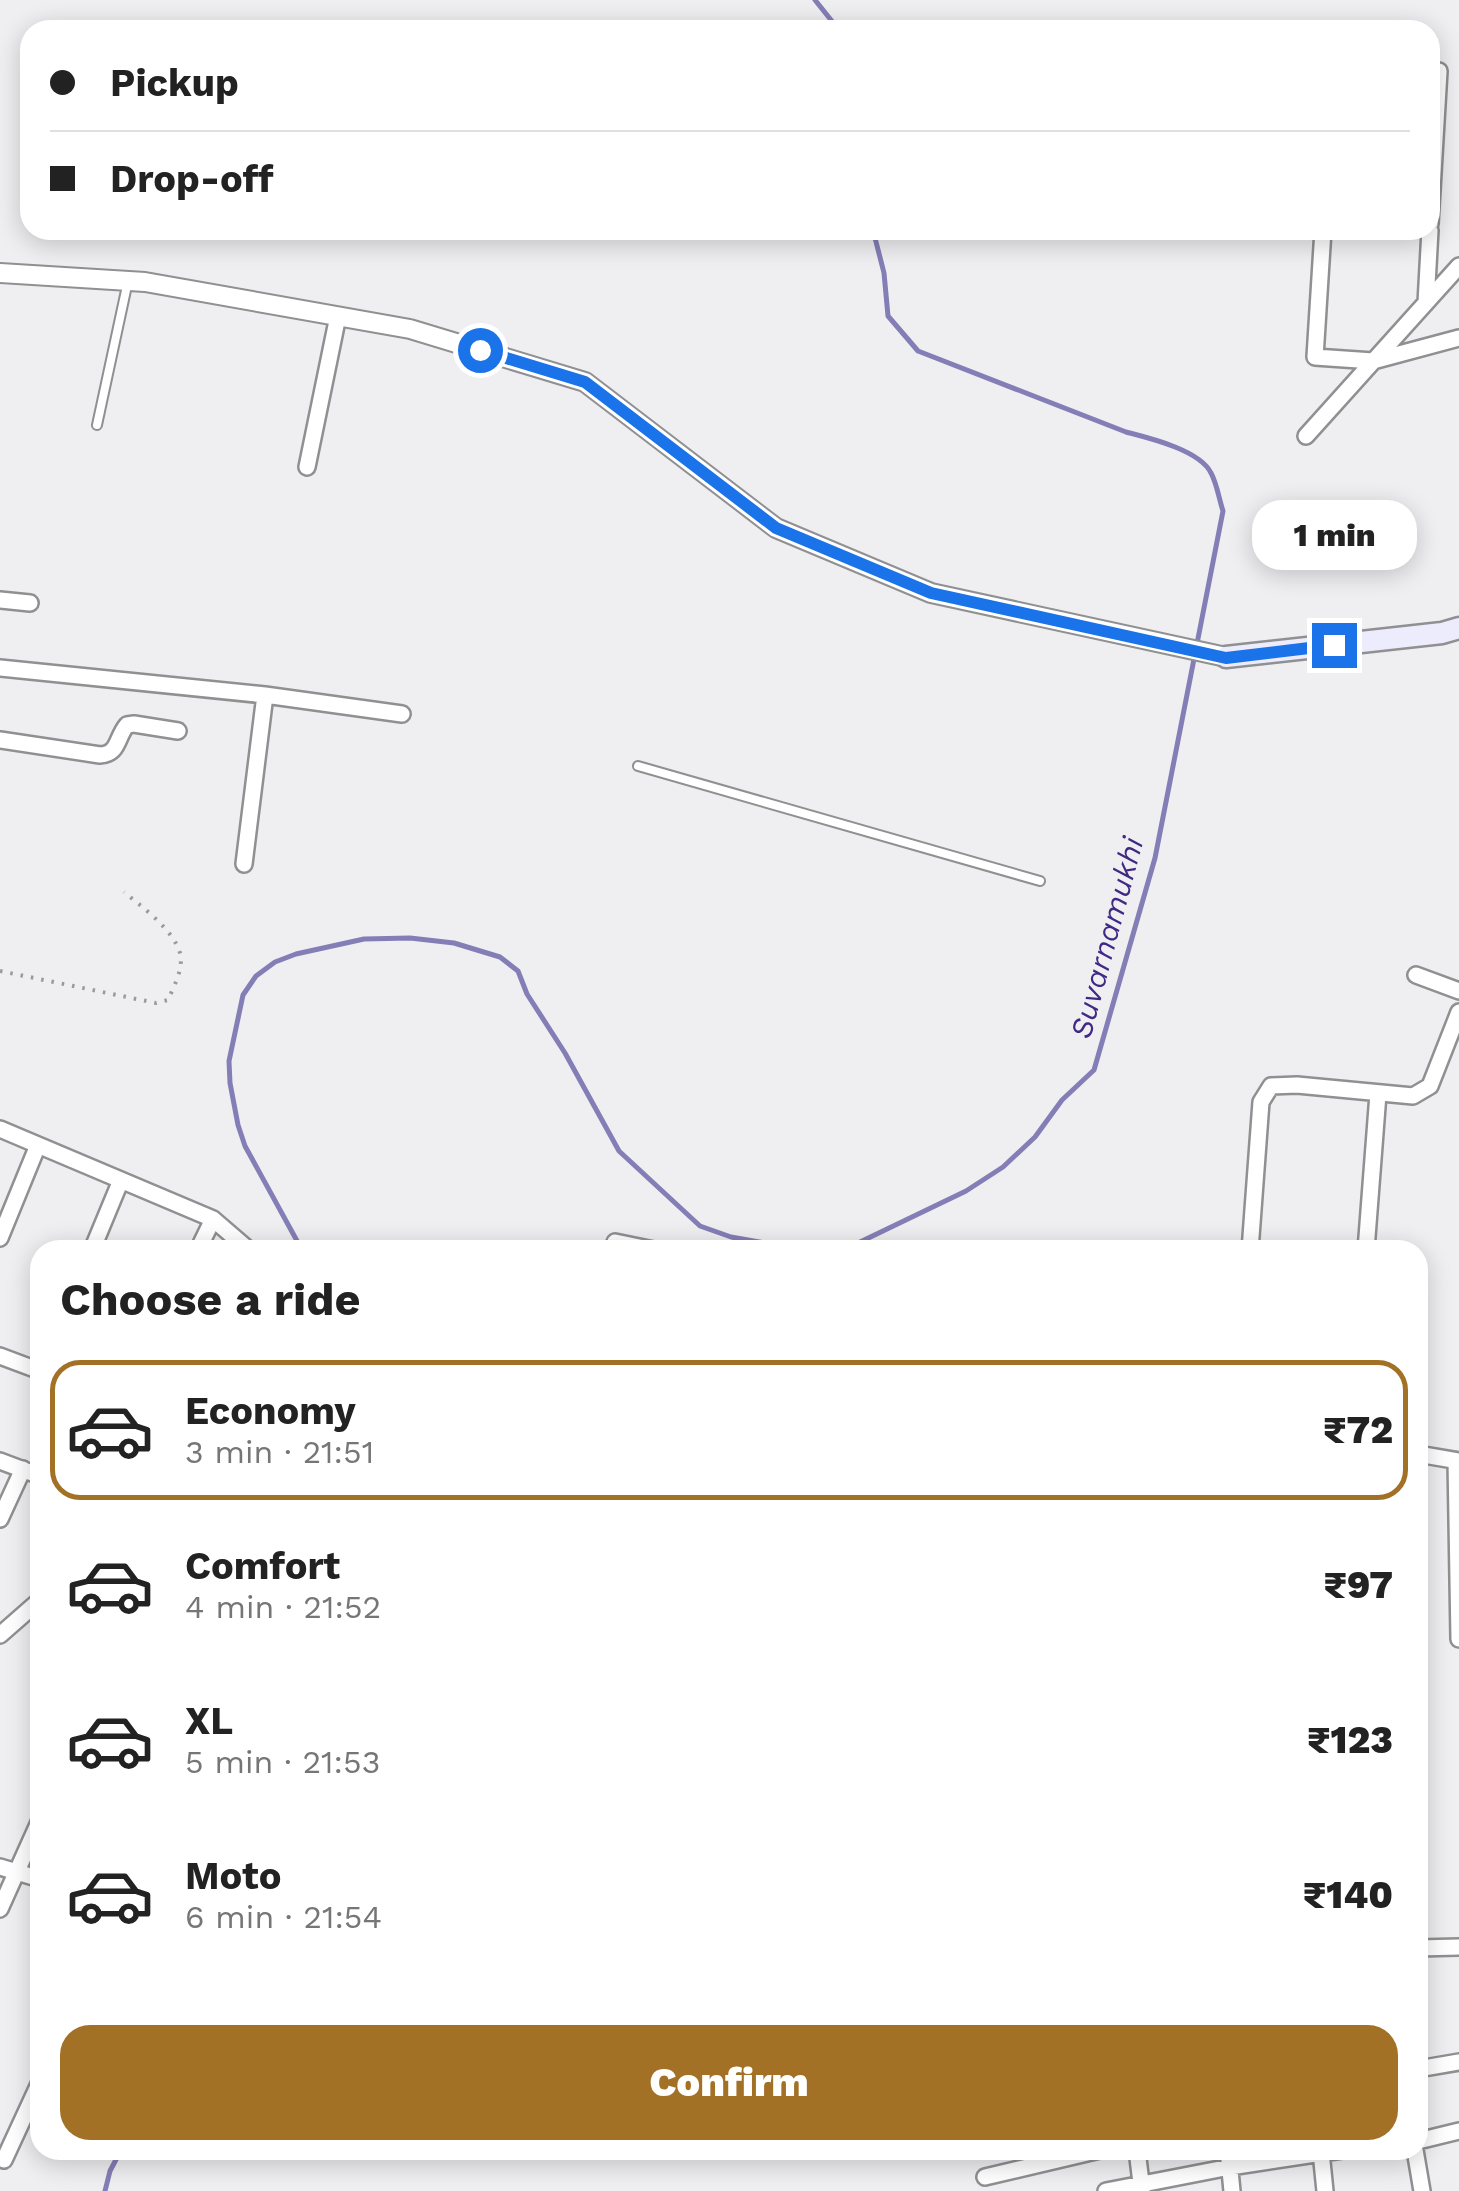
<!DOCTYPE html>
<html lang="en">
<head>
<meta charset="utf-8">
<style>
	body { margin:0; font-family:"Work Sans",sans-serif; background:#f2f2f2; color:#222; height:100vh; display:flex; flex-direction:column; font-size:38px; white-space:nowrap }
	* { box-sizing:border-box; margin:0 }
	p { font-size:32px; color:#767676 }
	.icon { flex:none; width:55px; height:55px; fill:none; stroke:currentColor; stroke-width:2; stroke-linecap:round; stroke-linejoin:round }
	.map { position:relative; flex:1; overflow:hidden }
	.sheet { position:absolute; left:30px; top:1240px; width:1398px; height:920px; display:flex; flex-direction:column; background:#fff; border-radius:30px; box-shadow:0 5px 25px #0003 }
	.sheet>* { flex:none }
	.banner { position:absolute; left:20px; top:20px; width:1420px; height:220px; border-radius:30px; box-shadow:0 5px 25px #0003; display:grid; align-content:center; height:220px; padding:0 30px; background:#fff }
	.end { position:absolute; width:45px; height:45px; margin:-22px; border:12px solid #1a73e8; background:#fff; box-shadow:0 0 0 5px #fff }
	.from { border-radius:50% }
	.bubble { position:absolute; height:70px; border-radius:30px; background:#fff; box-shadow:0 5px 25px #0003; font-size:32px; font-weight:800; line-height:70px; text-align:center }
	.banner b { display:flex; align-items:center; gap:35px; height:95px; font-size:38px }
	.banner b+b { border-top:2px solid #e0e0e0 }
	.banner i { width:25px; height:25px; background:#222 }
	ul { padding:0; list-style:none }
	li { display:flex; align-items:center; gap:30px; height:140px; margin:0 20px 15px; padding:0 10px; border:5px solid transparent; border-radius:30px }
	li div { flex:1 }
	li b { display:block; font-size:38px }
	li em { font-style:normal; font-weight:800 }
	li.active { border-color:#a27126 }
	li>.icon { width:90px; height:90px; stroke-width:1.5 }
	h2 { padding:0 30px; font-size:45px; line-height:120px }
	.primary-button { display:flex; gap:20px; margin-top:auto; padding:20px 30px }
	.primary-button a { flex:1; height:115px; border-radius:30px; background:#a27126; color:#fff; font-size:40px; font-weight:800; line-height:115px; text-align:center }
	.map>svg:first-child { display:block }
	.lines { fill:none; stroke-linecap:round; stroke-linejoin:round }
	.stream { stroke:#847eb6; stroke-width:5 }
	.service-casing { stroke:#909093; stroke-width:12 }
	.minor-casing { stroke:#909093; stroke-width:20 }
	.tertiary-casing { stroke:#909093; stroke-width:22 }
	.secondary-casing { stroke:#909093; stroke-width:25 }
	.path { stroke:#9a9a9c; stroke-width:4; stroke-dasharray:2.5 8; stroke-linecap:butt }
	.service { stroke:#fff; stroke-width:8 }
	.minor { stroke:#fff; stroke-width:15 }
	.tertiary { stroke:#fff; stroke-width:18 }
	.secondary { stroke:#edecfc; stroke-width:20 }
	.route { stroke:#1a73e8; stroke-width:12 }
	.labels { text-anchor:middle; stroke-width:8; stroke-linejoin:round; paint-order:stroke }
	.water-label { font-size:30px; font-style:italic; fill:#402885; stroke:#efeff2 }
</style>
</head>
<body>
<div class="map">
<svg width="1459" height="2191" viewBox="0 0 1459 2191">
	<rect width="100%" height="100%" fill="#efeff2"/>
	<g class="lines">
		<path class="stream" d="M815 0 839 30
			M302 1250 245 1146 238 1125 230 1083 229 1061 243 995 256 976 275 962 296 954 364 939 410 938 454 943 500 957 518 971 527 994 565 1053 619 1151 700 1226 731 1237 795 1248 826 1249 858 1243 966 1191 1003 1167 1035 1137 1062 1100 1094 1070 1155 858 1223 511C1219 499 1217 484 1211 473 1200 450 1149 438 1126 432L918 351 888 316 884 273 873 230
			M105 2191 110 2171 121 2150"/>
		<defs>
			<path id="service" d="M97 425 128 281
				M638 766 1040 881"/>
			<path id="minor" d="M1430 224 1439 71
				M1323 230 1315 357 1373 361 1459 338
				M1426 303 1430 230
				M1306 436 1459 266
				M307 467 338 316
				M0 600 30 603
				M0 668 265 695 402 714
				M0 740 100 755C119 754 116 738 127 725L134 724 178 731
				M244 864 265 695
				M1416 975 1459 991
				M0 1129 213 1219 249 1250
				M0 1238 38 1145
				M615 1242 654 1250
				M92 1250 121 1180
				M198 1250 213 1219
				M1250 1250 1261 1102 1271 1086 1297 1085 1413 1096 1430 1086 1459 1012
				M1366 1250 1378 1094
				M0 1356 40 1371
				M1418 1454 1459 1461
				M0 1461 40 1476
				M1456 1461 1459 1639
				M0 1519 23 1469
				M0 1635 40 1600
				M0 1867 40 1879
				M0 1909 40 1820
				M1418 1948 1459 1947
				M1418 2069 1459 2062
				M1418 2141 1459 2131
				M1137 2150 1142 2191
				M1228 2150 1232 2191
				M1415 2150 1422 2191
				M1321 2152 1325 2191
				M4 2160 40 2082
				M985 2177 1100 2150
				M1106 2191 1230 2167 1342 2150"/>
			<path id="tertiary" d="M0 273 145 282 410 329 585 382 776 528 931 593 1226 657"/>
			<path id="secondary" d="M1226 657 1442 633 1459 628"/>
		</defs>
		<use href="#service" class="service-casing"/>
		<use href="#minor" class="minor-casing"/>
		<use href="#tertiary" class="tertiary-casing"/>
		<use href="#secondary" class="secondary-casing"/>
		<path class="path" d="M0 971 156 1003 168 1000C174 986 184 968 180 953 173 929 142 907 124 892"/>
		<use href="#service" class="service"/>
		<use href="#minor" class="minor"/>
		<use href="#tertiary" class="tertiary"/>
		<use href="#secondary" class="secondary"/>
	</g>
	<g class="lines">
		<path class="route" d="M480 350 585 382 776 528 931 593 1226 658 1334 645"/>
	</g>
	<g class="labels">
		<g class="water-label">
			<text transform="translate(1107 938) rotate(-75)" y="10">Suvarnamukhi</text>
		</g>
	</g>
</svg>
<i class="end from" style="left:480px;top:350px"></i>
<i class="end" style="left:1334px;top:645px"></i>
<div class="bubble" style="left:1252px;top:500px;width:165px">1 min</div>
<div class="banner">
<b><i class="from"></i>Pickup</b>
<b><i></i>Drop-off</b>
</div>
<section class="sheet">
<h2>Choose a ride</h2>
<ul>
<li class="active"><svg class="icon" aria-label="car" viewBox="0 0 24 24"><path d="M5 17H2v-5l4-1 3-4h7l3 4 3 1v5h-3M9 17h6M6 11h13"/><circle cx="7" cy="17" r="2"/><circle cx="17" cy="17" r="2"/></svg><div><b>Economy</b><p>3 min · 21:51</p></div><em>₹72</em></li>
<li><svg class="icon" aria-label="car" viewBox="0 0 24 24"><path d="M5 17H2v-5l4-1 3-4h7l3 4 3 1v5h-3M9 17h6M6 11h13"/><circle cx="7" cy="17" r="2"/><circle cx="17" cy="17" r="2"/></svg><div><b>Comfort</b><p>4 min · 21:52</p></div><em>₹97</em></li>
<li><svg class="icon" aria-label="car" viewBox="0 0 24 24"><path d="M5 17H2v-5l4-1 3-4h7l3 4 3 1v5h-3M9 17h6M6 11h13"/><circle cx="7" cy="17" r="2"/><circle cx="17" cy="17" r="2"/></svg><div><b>XL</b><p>5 min · 21:53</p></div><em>₹123</em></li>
<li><svg class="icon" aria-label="car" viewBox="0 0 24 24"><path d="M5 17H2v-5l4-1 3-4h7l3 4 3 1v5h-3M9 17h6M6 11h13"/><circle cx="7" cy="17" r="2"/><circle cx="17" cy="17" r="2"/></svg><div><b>Moto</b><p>6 min · 21:54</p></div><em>₹140</em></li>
</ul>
<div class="primary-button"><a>Confirm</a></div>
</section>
</div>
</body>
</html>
